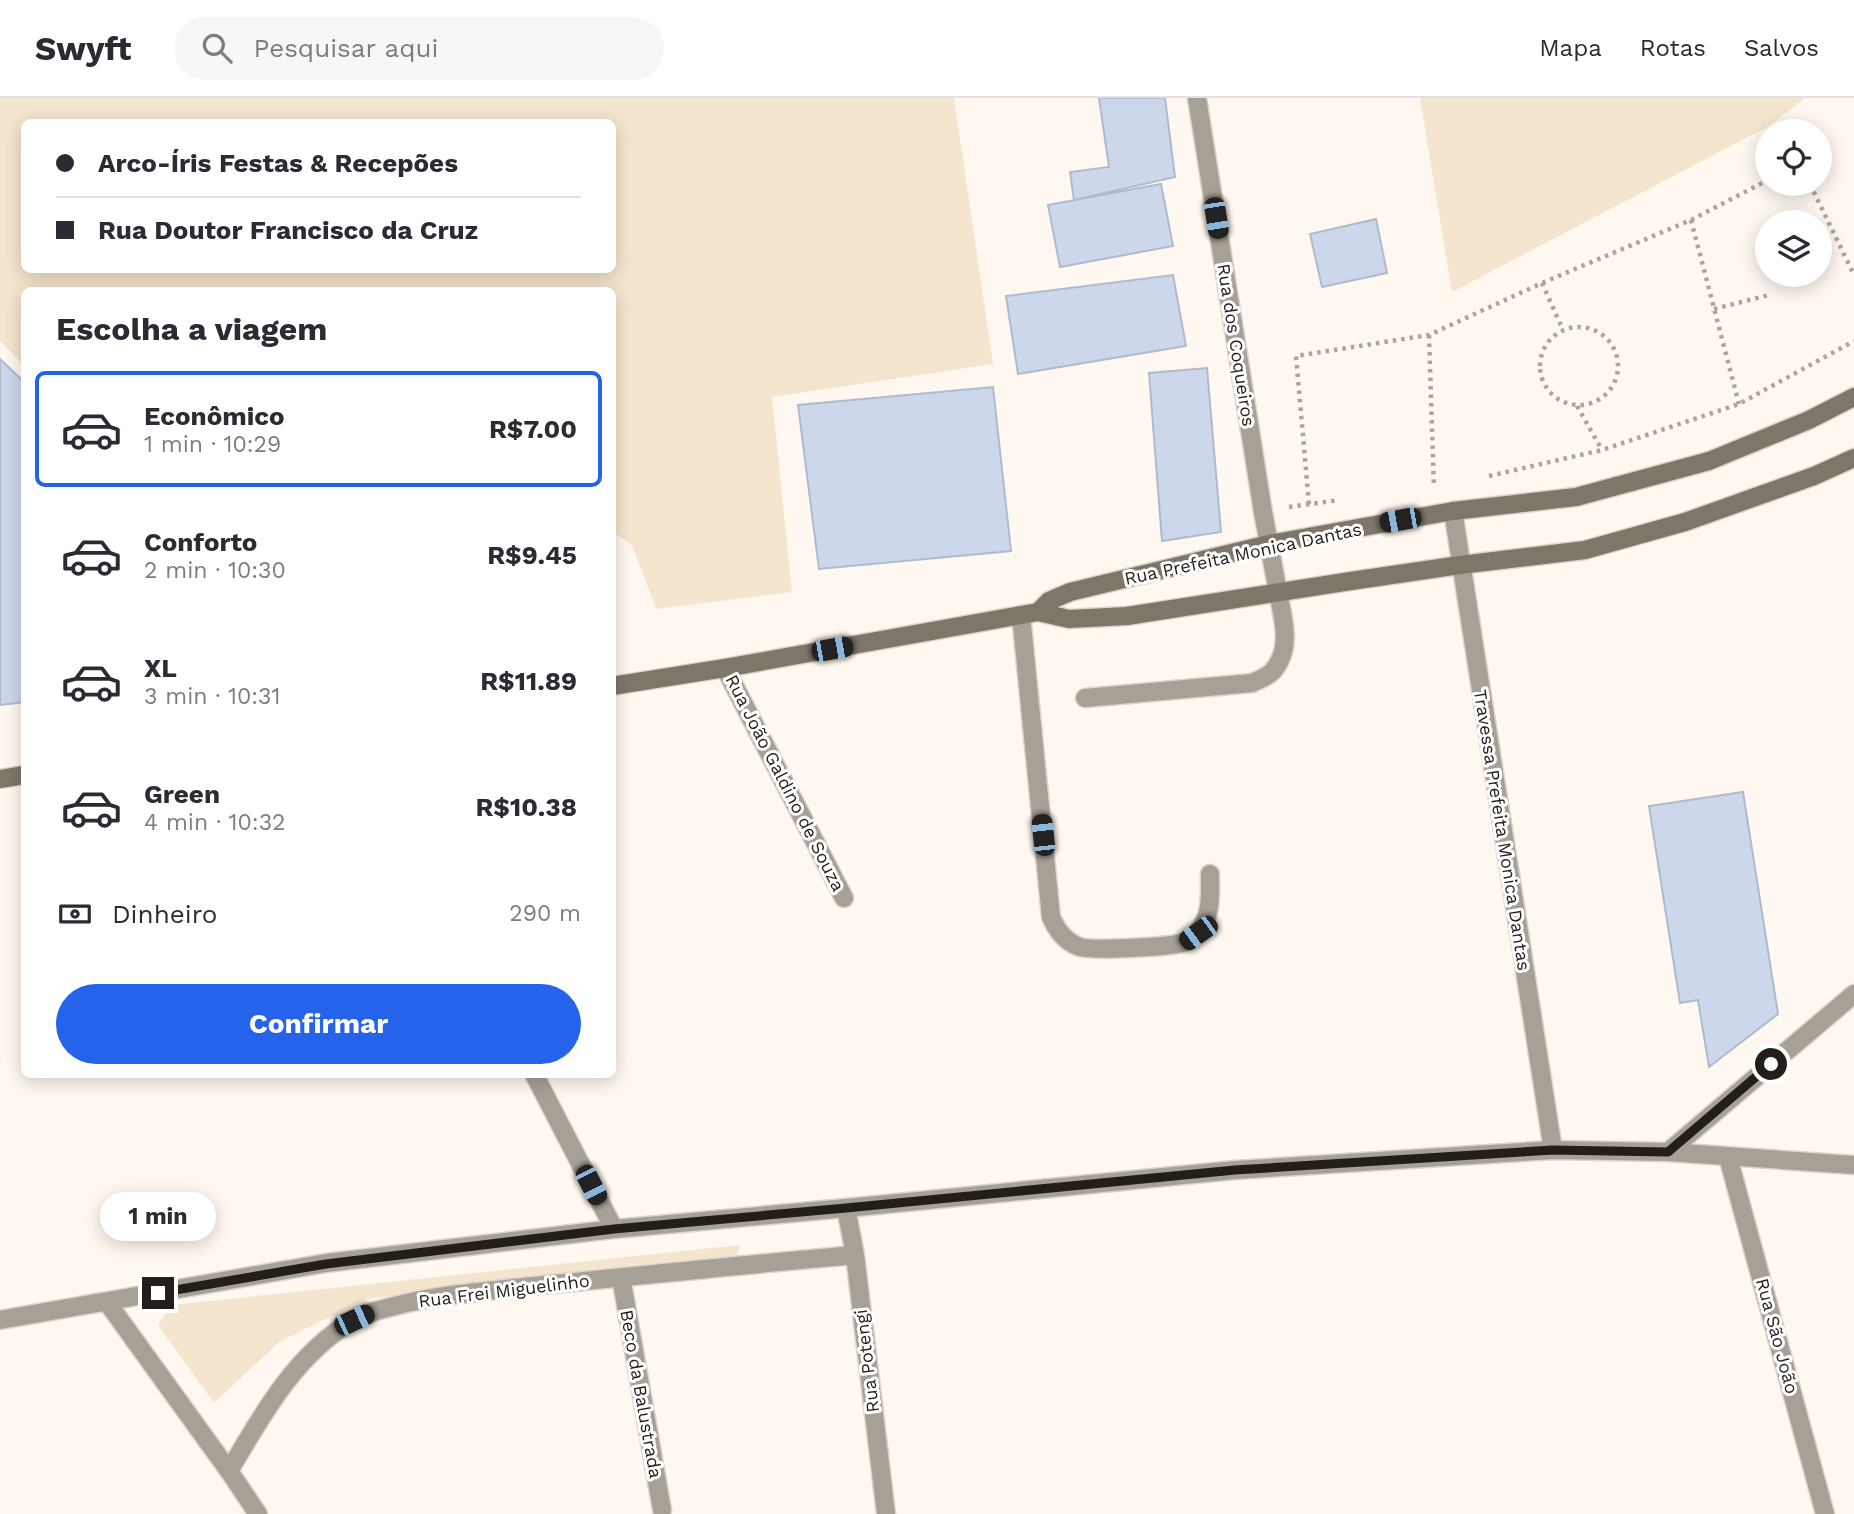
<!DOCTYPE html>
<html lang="pt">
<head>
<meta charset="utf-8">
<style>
	body { margin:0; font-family:"Work Sans",sans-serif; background:#f7f7f7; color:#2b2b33; height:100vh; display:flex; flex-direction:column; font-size:26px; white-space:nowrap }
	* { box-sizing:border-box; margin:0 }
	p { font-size:23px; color:#7c7c81 }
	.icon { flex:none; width:38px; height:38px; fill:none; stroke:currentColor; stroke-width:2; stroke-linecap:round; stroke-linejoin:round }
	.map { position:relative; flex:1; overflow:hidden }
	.drawer { position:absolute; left:21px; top:189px; width:595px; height:791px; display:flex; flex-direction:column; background:#fff; border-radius:10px; box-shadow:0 4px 18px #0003 }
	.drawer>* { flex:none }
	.guide { position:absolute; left:21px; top:21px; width:595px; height:154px; border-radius:10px; box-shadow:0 4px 18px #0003; display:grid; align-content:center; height:154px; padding:0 35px; background:#fff }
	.controls { position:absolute; left:1755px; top:21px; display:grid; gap:14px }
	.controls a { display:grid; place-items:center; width:77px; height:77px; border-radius:50%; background:#fff; box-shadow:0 4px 18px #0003; font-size:35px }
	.end { position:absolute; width:32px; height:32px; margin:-16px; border:9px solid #231e17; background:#fff; box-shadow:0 0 0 4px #fff }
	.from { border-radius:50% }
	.bubble { position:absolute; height:49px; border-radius:24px; background:#fff; box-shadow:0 4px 18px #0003; font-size:23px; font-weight:700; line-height:49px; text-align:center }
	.car { position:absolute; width:21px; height:42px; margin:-21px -10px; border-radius:9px; box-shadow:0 0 5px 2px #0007; background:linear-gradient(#222 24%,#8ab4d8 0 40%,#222 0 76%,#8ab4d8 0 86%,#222 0) }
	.guide b { display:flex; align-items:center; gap:24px; height:66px; font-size:26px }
	.guide b+b { border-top:2px solid #e1e1e2 }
	.guide i { width:18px; height:18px; background:#2b2b33 }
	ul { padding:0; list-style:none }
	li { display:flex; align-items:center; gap:21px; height:116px; margin:0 14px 10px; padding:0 21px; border:4px solid transparent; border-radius:10px }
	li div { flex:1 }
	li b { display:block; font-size:26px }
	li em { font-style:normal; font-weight:700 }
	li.on { border-color:#2563eb }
	li>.icon { width:63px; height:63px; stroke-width:1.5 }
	h2 { padding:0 35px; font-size:32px; line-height:84px }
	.pay { display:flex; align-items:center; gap:18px; height:77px; padding:0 35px; font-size:26px }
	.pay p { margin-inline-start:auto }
	.button { display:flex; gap:14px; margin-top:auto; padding:14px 35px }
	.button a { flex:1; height:80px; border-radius:42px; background:#2563eb; color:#fff; font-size:28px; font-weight:700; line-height:80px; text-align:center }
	header { display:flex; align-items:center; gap:42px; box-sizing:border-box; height:98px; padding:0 35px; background:#fff; border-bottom:2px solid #e1e1e2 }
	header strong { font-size:33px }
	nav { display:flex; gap:38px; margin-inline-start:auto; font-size:24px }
	.search { width:490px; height:63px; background:#f7f7f7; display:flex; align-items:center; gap:18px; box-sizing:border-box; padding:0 24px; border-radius:38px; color:#7c7c81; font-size:26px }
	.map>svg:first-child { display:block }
	.green { fill:#f4e5ce; fill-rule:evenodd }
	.building { fill:#ccd7ec; stroke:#b0bacf; stroke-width:2 }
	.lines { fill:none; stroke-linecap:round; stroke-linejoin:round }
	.service-casing { stroke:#dbd5cd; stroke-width:21 }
	.minor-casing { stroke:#dbd5cd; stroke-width:21 }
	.tertiary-casing { stroke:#dbd5cd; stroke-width:21 }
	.secondary-casing { stroke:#dbd5cd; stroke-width:21 }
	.path { stroke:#aba59e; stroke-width:4.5; stroke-dasharray:3.5 5; stroke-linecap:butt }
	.service { stroke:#a6a097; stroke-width:18 }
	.minor { stroke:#a6a097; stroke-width:18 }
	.tertiary { stroke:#a6a097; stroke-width:18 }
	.secondary { stroke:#7e7669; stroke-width:18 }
	.route { stroke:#231e17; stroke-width:9 }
	.labels { text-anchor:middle; stroke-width:6; stroke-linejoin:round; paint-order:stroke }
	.street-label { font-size:18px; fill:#231e17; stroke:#fff }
</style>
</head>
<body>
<header>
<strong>Swyft</strong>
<div class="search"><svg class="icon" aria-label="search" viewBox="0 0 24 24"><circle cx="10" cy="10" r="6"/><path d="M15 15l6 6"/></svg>Pesquisar aqui</div>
<nav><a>Mapa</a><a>Rotas</a><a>Salvos</a></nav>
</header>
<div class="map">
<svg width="1854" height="1416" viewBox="0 0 1854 1416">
	<rect width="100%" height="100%" fill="#fef8f0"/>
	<path class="green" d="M0 0H954L993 266 772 299 792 494 656 511 632 447 613 434 612 192H24V268L0 243ZM612 24V172H24V24Z
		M1420 0H1805L1769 28 1452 194Z
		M740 1147 737 1160 365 1201 279 1244 214 1305 158 1227 172 1207Z"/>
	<path class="building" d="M1099 0H1165L1175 79 1074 102 1070 74 1109 69Z
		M1161 86 1173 148 1060 169 1048 107Z
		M1376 121 1387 175 1322 189 1310 136Z
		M1173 177 1186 248 1018 276 1006 198Z
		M0 261 24 284V604L0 607Z
		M1207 270 1221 434 1162 443 1149 275Z
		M993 289 1011 453 819 471 798 307Z
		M1743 694 1778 916 1709 969 1698 902 1680 905 1649 708Z"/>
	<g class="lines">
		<defs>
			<path id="service" d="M1085 600 1252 585C1258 582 1267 579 1272 574 1293 551 1283 521 1278 494"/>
			<path id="minor" d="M1453 413 1553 1052
				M1021 517 1051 819C1057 833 1065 844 1080 849 1093 853 1167 849 1182 845 1188 843 1195 838 1199 833 1212 816 1210 796 1210 776
				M725 570 844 800
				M534 976 614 1131
				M1668 1054 1854 896
				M1728 1059 1825 1416
				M846 1110 855 1157 886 1416
				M621 1179 662 1412
				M107 1204 229 1373 258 1416
				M0 1222 326 1165 614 1131 846 1110 1235 1072 1553 1052 1668 1054 1854 1067
				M229 1373C262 1317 295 1257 352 1223 369 1213 388 1210 407 1205 452 1195 498 1192 543 1187 647 1177 751 1166 855 1157"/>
			<path id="tertiary" d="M1197 0 1263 414 1278 494"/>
			<path id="secondary" d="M1038 514 1049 503 1070 494 1269 446 1453 413 1576 399 1709 363 1809 322 1854 299
				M612 588 725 570 1038 514 1069 521 1127 518 1351 483 1460 467 1585 452 1685 424 1814 378 1854 360
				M0 681 24 677"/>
		</defs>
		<use href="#service" class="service-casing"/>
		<use href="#minor" class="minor-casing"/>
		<use href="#tertiary" class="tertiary-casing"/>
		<use href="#secondary" class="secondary-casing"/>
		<path class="path" d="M1810 86 1854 177
			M1691 122 1739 306
			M1542 185 1563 232
			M1714 211 1769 197
			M1540 268a39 39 0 1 1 78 0a39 39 0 1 1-78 0Z
			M1429 237 1434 390
			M1577 308 1602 352
			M1489 378 1602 352 1739 306 1854 243
			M1309 406 1296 258 1429 237 1542 185 1691 122 1768 82
			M1289 409 1339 402"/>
		<use href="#service" class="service"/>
		<use href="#minor" class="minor"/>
		<use href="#tertiary" class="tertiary"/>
		<use href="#secondary" class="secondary"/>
	</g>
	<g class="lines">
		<path class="route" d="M158 1195 326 1166 614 1131 846 1110 1235 1072 1553 1052 1668 1054 1771 966"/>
	</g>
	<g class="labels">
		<g class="street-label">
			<text transform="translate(1236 247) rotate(81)" y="6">Rua dos Coqueiros</text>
			<text transform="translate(1243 456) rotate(-12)" y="6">Rua Prefeita Monica Dantas</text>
			<text transform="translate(785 685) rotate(63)" y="6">Rua João Galdino de Souza</text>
			<text transform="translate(1502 732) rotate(81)" y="6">Travessa Prefeita Monica Dantas</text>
			<text transform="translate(504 1193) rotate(-7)" y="6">Rua Frei Miguelinho</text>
			<text transform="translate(1777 1238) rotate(75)" y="6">Rua São João</text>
			<text transform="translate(867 1263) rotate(-97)" y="6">Rua Potengi</text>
			<text transform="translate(641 1296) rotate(80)" y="6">Beco da Balustrada</text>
		</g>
	</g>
</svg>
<div class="controls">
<a><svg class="icon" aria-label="locate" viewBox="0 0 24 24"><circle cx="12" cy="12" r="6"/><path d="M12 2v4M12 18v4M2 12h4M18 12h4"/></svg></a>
<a><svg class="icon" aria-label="layers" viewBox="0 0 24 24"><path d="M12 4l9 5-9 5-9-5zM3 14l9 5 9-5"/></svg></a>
</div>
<i class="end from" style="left:1771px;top:966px"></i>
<i class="end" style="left:158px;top:1195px"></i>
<div class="bubble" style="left:100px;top:1094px;width:116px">1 min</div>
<i class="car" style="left:1216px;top:120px;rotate:171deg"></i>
<i class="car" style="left:1400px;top:422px;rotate:260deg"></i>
<i class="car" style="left:832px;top:551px;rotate:80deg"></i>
<i class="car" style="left:1043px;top:737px;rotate:354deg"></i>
<i class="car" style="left:1198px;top:835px;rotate:234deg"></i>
<i class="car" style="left:591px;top:1087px;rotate:153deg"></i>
<i class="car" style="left:354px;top:1222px;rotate:65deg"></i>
<div class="guide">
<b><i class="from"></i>Arco-Íris Festas &amp; Recepões</b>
<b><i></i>Rua Doutor Francisco da Cruz</b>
</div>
<section class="drawer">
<h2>Escolha a viagem</h2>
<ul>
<li class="on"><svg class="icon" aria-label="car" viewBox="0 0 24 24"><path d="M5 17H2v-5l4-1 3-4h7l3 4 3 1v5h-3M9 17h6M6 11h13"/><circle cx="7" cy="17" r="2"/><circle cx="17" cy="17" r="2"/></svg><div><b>Econômico</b><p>1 min · 10:29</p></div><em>R$7.00</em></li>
<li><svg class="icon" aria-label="car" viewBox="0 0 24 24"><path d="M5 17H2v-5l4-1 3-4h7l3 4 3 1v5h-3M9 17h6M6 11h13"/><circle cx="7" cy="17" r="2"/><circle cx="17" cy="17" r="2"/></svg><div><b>Conforto</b><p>2 min · 10:30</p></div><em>R$9.45</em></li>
<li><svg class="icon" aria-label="car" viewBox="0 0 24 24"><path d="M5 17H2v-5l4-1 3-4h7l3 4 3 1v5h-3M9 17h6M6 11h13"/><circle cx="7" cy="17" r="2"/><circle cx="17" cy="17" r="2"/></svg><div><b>XL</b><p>3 min · 10:31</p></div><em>R$11.89</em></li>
<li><svg class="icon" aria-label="car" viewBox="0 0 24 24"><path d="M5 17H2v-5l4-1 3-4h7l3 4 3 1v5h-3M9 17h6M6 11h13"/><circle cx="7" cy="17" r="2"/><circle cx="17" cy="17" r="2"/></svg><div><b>Green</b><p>4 min · 10:32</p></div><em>R$10.38</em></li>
</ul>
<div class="pay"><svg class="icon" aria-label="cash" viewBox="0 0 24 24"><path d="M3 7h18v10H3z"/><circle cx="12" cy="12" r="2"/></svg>Dinheiro<p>290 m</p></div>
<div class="button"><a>Confirmar</a></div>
</section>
</div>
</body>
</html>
